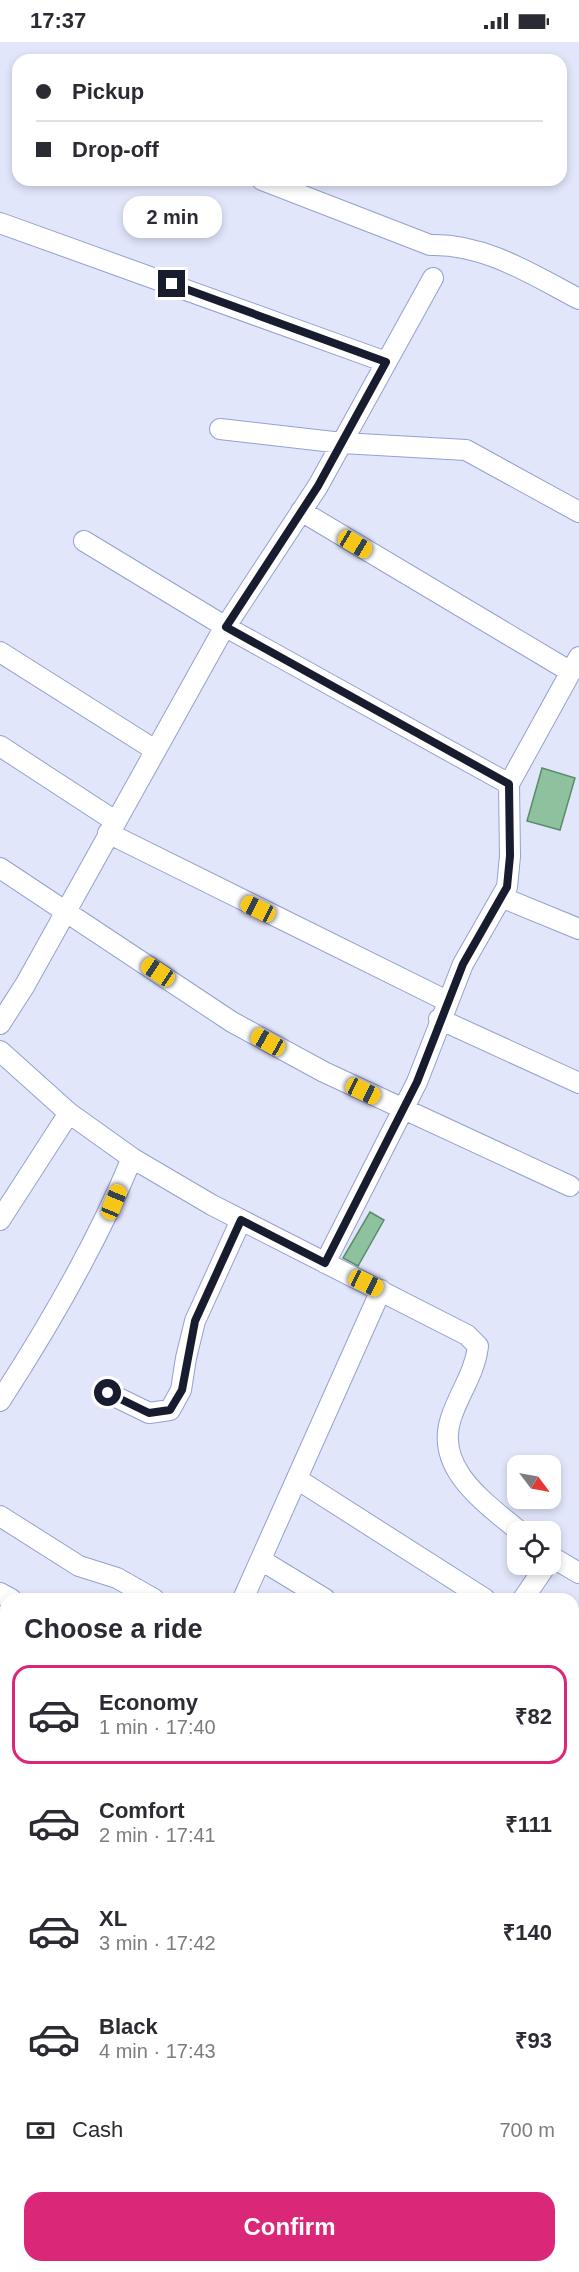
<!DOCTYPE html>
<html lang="en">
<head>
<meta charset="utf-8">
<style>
	body { margin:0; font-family:Arial,sans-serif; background:#f7f7f7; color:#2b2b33; height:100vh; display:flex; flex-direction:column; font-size:22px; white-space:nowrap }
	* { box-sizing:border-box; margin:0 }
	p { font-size:20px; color:#7c7c81 }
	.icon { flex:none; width:33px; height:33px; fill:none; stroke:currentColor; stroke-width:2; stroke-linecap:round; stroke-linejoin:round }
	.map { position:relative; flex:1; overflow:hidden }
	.drawer { position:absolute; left:0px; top:1551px; width:579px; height:680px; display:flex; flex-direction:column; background:#fff; border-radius:18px 18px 0 0; box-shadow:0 3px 9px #0003 }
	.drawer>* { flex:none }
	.hud { position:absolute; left:12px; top:12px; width:555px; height:132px; border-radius:18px; box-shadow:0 3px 9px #0003; display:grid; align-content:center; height:132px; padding:0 24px; background:#fff }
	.needle { width:39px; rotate:122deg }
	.fabs { position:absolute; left:507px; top:1413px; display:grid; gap:12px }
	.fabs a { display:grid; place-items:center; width:54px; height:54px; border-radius:12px; background:#fff; box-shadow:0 3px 9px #0003; font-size:30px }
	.end { position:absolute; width:27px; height:27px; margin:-14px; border:8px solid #181c2f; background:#fff; box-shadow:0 0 0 3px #fff }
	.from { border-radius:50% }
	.bubble { position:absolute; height:42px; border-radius:18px; background:#fff; box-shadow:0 3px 9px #0003; font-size:20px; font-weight:700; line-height:42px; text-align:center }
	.car { position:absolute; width:18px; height:36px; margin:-18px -9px; border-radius:8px; box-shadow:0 0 4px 2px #0007; background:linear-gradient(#f5c518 24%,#345 0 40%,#f5c518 0 76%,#345 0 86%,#f5c518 0) }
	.hud b { display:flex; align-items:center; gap:21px; height:57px; font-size:22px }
	.hud b+b { border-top:2px solid #e1e1e2 }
	.hud i { width:15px; height:15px; background:#2b2b33 }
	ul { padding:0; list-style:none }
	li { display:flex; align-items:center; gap:18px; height:99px; margin:0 12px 9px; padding:0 12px; border:3px solid transparent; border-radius:18px }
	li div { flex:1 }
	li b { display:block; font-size:22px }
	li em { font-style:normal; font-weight:700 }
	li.active { border-color:#db2777 }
	li>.icon { width:54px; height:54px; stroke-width:1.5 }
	h2 { padding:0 24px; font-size:27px; line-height:72px }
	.pay { display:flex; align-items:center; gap:15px; height:66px; padding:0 24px; font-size:22px }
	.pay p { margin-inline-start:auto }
	.action { display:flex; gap:12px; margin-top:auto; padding:12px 24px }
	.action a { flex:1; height:69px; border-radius:18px; background:#db2777; color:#fff; font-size:24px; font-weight:700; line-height:69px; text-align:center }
	.status { display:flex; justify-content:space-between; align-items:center; height:42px; padding:0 30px; background:#fff; direction:ltr }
	.status svg { height:16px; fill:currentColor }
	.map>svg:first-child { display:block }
	.building { fill:#8ec19d; stroke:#5b8c6b; stroke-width:1.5 }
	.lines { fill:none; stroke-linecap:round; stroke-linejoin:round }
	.minor-casing { stroke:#94a0d1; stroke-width:22 }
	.minor { stroke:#fff; stroke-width:20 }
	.route { stroke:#181c2f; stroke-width:8 }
</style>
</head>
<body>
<div class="status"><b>17:37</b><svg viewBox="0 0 49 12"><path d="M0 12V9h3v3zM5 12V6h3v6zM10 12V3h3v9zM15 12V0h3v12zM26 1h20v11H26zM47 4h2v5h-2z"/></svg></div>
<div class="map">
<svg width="579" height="2230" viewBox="0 0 579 2230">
	<rect width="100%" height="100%" fill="#e1e6fb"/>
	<path class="building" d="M542 726 575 736 560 788 527 779Z
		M370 1170 384 1178 358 1224 343 1216Z"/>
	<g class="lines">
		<defs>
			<path id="minor" d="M262 138 430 203C484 201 533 233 579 257
				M0 181 386 320
				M220 387 342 401 466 408 579 470
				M301 469 571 630
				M84 499 226 585 509 742
				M0 610 155 708
				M0 704 115 779
				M108 791 447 959
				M0 826 232 980 324 1030 570 1144
				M501 855 579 887
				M439 977 579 1041
				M0 982 25 943 220 593 318 444 433 236
				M0 1009 69 1071 132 1116 212 1163 467 1293 478 1304C475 1331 459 1351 451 1376 434 1427 486 1461 520 1490
				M0 1178 69 1071
				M325 1221 417 1040 463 922 507 845 510 814 509 742 579 615
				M108 1351 149 1371 170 1368 181 1348 186 1316 195 1279 241 1178
				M0 1359C50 1282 97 1201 132 1116
				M297 1437 485 1557
				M0 1474 79 1524 117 1536 154 1557
				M550 1514 579 1531
				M261 1518 325 1557
				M0 1551 11 1557
				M243 1557 381 1248
				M523 1557 547 1522
				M0 1933 6 1935
				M573 2059 579 2054
				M26 2224 28 2230
				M504 2224 510 2230
				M404 2230 409 2224"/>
		</defs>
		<use href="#minor" class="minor-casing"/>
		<use href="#minor" class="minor"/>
	</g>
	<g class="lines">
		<path class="route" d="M108 1351 149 1371 170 1368 182 1348 195 1279 241 1178 325 1221 417 1040 463 922 507 845 510 814 509 742 226 585 318 444 386 320 172 242"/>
	</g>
</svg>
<div class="fabs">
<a><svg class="needle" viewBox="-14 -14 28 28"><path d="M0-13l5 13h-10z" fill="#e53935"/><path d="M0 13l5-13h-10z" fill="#7c7c81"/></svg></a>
<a><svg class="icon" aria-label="locate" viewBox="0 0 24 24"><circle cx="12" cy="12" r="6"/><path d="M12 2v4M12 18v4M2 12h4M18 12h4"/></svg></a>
</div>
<i class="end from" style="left:108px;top:1351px"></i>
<i class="end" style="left:172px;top:242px"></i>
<div class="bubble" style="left:123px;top:154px;width:99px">2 min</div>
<i class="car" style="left:355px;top:502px;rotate:121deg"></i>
<i class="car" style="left:258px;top:867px;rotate:296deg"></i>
<i class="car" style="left:158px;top:930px;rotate:304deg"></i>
<i class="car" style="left:268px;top:1000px;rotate:299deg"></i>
<i class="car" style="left:363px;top:1049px;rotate:115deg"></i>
<i class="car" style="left:114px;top:1160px;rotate:22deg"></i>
<i class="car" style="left:366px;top:1241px;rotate:115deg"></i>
<div class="hud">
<b><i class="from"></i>Pickup</b>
<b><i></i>Drop-off</b>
</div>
<section class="drawer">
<h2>Choose a ride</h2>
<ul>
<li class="active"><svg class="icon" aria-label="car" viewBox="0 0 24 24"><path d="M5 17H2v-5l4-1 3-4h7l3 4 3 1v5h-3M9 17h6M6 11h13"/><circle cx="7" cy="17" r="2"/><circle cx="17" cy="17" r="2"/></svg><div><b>Economy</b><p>1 min · 17:40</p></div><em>₹82</em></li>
<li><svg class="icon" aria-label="car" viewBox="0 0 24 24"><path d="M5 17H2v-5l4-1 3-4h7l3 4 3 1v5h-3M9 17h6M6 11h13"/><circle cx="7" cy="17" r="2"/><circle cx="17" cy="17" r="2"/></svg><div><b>Comfort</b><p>2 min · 17:41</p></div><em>₹111</em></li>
<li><svg class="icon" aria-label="car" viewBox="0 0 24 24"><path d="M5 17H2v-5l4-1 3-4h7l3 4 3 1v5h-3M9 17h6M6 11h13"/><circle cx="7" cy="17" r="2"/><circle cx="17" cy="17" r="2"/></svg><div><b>XL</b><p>3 min · 17:42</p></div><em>₹140</em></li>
<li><svg class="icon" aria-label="car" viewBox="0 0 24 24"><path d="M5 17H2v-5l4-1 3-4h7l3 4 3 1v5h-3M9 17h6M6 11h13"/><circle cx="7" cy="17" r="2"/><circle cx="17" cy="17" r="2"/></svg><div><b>Black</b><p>4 min · 17:43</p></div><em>₹93</em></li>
</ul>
<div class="pay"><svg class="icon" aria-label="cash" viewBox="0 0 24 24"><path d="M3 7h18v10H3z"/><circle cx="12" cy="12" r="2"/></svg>Cash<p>700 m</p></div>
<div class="action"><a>Confirm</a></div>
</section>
</div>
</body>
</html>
